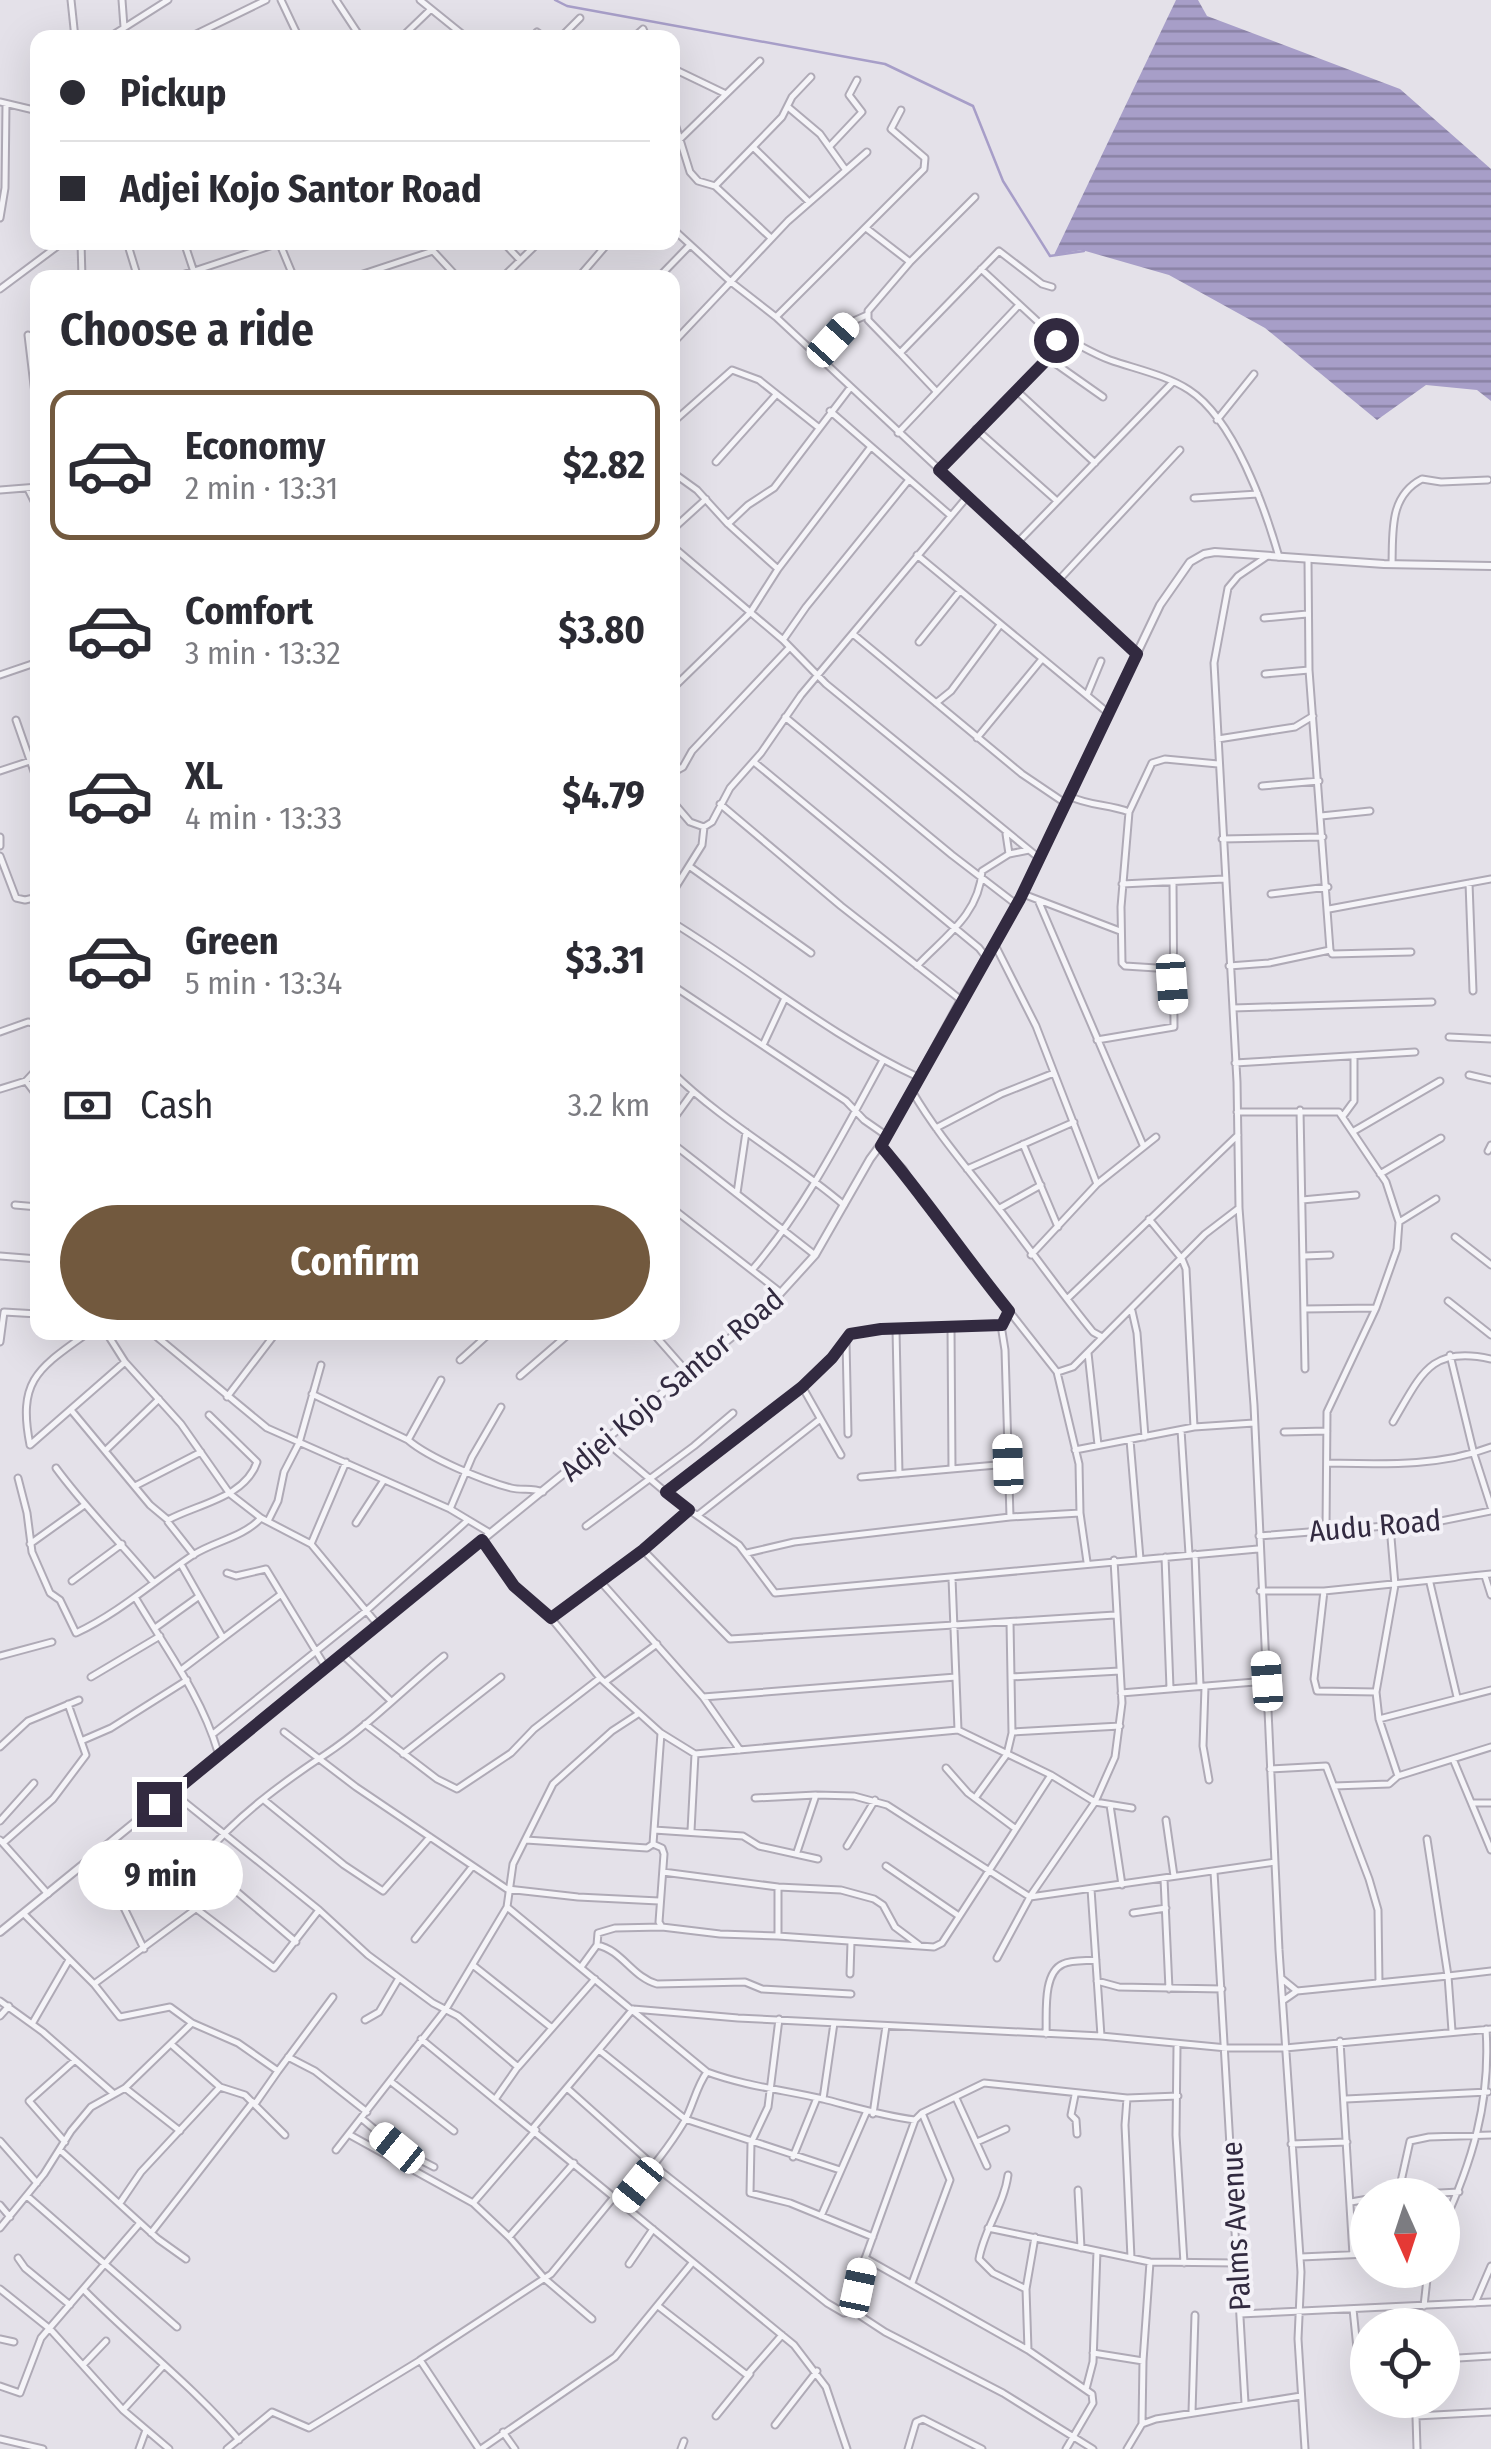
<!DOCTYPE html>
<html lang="en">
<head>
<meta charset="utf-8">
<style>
	body { margin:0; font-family:"Fira Sans Condensed",sans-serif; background:#f7f7f7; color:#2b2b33; height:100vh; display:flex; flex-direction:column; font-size:38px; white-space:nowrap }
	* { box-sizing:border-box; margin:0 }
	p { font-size:32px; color:#7c7c81 }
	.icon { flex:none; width:55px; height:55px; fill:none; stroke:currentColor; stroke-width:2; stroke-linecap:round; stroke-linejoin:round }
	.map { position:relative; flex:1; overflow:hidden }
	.drawer { position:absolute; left:30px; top:270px; width:650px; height:1070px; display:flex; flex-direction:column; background:#fff; border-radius:20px; box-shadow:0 10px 40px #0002 }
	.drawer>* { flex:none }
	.guide { position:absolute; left:30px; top:30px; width:650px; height:220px; border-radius:20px; box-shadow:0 10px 40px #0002; display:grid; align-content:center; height:220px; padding:0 30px; background:#fff }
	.needle { width:65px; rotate:177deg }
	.buttons { position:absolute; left:1350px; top:2178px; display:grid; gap:20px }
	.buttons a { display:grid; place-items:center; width:110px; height:110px; border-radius:50%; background:#fff; box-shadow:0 10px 40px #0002; font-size:50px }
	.end { position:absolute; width:45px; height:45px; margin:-22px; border:12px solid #322a40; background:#fff; box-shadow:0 0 0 5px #fff }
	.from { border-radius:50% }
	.bubble { position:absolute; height:70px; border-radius:35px; background:#fff; box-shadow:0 10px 40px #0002; font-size:32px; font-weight:700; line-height:70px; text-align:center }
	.car { position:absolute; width:30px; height:60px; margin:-30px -15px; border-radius:12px; box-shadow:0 0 8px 2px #0007; background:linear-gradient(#fff 24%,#345 0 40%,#fff 0 76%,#345 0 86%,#fff 0) }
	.guide b { display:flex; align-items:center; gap:35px; height:95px; font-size:38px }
	.guide b+b { border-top:2px solid #e1e1e2 }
	.guide i { width:25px; height:25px; background:#2b2b33 }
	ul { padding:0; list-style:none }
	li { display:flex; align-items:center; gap:30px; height:150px; margin:0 20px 15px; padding:0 10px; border:5px solid transparent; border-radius:20px }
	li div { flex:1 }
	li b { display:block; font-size:38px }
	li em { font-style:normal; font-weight:700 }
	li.selected { border-color:#72593e }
	li>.icon { width:90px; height:90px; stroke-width:1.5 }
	h2 { padding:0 30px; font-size:45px; line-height:120px }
	.pay { display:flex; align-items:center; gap:25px; height:110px; padding:0 30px; font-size:38px }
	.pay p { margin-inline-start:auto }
	.action { display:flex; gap:20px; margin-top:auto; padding:20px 30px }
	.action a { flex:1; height:115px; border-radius:60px; background:#72593e; color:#fff; font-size:40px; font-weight:700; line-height:115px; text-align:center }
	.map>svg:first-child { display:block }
	.water { fill:url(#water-rules) }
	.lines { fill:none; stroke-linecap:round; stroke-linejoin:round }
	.stream { stroke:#a79ec8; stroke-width:2.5 }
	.minor-casing { stroke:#afaab6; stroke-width:9 }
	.tertiary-casing { stroke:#afaab6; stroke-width:10 }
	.minor { stroke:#f5f4f8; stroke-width:5 }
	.tertiary { stroke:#f5f4f8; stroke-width:6 }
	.route { stroke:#322a40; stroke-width:12 }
	.labels { text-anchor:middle; stroke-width:8; stroke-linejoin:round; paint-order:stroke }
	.street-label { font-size:30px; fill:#322a40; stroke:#f3f1f7 }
</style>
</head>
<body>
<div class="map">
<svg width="1491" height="2449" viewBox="0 0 1491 2449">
	<defs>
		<pattern id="water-rules" width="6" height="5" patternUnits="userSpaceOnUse" patternTransform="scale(2.5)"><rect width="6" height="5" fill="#a79ec8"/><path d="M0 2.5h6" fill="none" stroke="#8981a4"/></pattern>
	</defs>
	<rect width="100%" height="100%" fill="#e4e1e9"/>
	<path class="water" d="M1176 0H1198L1207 16 1400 89 1491 169V401L1477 390 1426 385 1377 420 1265 328 1169 275 1082 250 1054 255Z"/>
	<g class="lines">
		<path class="stream" d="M555 0 567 6 885 64 973 106 1003 181 1050 256 1084 251"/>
		<defs>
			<path id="minor" d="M71 0 75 38
				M122 0 124 27
				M281 0 299 38
				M336 0 361 38
				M420 0 467 38
				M108 38 168 0
				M188 38 266 0
				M401 38 430 10
				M532 38 537 32 545 38
				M560 38 580 18
				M633 38 643 29 647 38
				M672 68 726 94
				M0 102 38 111
				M788 107 820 134 845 169
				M672 114 690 172 698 181 715 186 771 238
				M830 146 862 112 849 95 857 80
				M672 147 760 61
				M753 147 782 117 792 97 811 77
				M715 186 753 147 809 202
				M0 218 5 188 6 104
				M672 228 731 282 776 317 1137 654
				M866 228 910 262
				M81 242 82 278
				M127 242 138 278
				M184 242 196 278
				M279 242 294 278
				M503 242 520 260
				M81 245 109 242
				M981 269 1062 344 1069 340C1083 347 1096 355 1110 360 1136 369 1166 375 1189 390 1234 419 1265 508 1279 557
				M173 278 282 242
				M351 278 433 251 458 278
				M502 278 539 242
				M578 278 609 242
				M658 278 690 245
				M0 289 63 242
				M776 317 924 169 925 158 891 129 901 110
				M28 335 38 419
				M672 344 788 221 867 152
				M900 353 868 320V311L910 262 975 197
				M817 359 849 323 867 315
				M1049 359 1103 397
				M935 390 900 353 999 251 1042 284 1052 287
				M1017 391 1095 463
				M830 411 950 515
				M1217 420 1254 374
				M672 423 732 370 759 380 818 427
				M976 429 1057 501
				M898 433 1018 306
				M716 462 775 396
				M939 470 1062 344
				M672 472 697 490 728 524 778 569
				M28 489 38 509
				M0 490 38 487
				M1194 498 1258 494
				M728 524 748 505 774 488 850 388
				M672 530 706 499
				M1016 544 1173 382
				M672 546 783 640 826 684 1039 858
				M917 555 1107 712
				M1266 557 1238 576 1228 588 1214 663 1237 1082 1239 1208 1254 1405 1279 1950 1301 2272 1298 2339 1305 2449
				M1308 560 1309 670 1330 950
				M1392 564C1393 531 1389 496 1422 479L1441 482 1488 480
				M1057 582 1180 450
				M1264 618 1307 614
				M853 634 1022 774 1065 803
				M783 640 806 607 908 481
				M919 642 959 592
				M1265 674 1309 670
				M0 675 38 662
				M672 689 750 613 778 569 870 448
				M1087 695 1101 661
				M936 703 951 691 1000 625
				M785 717 952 855 1017 905
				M16 720 38 783
				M977 738 1042 659
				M1218 739 1295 727 1313 716
				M754 762 979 948 986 957
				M0 771 30 761
				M672 773 683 767 692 751 789 648
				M1262 786 1319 781
				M1069 796C1089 806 1108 804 1129 812L1121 907 1122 963 1125 966 1172 969
				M672 801 690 822 704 827
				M720 804 841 906 961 1000
				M1129 812 1152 763 1165 759 1218 764
				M1321 816 1370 811
				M0 837V846
				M1222 839 1323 837
				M1009 854 1029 850
				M0 856 16 898 25 900 38 897
				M689 866 811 953
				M1469 883 1473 991
				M1122 884 1224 879
				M672 893 702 845 704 827 712 822 730 788 761 753 801 695 967 497
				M1023 894 1120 931
				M1271 894 1328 887
				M1038 900 1143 1145
				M1329 909 1491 879
				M672 922C755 973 831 1037 920 1078
				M994 943 1036 1026 1097 1184
				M917 966C944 937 979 915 982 871L1009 854 1006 834
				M1229 966 1269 963 1330 950 1332 954 1411 952
				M672 985 846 1101 864 1120 887 1136
				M1233 1008 1432 1002
				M0 1032 28 1022 38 1024
				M1449 1037 1491 1039
				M1097 1040 1174 1027 1173 882
				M763 1045 785 998
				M1235 1063 1415 1052
				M672 1072C724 1123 789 1158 844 1205
				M1469 1075 1491 1080
				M26 1081 38 1068
				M0 1089 26 1081 38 1097
				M912 1091C937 1134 969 1170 999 1209 1031 1250 1060 1292 1093 1332L1102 1337
				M1300 1110 1305 1369
				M1237 1112H1339L1386 1182 1399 1222 1397 1249 1376 1308 1327 1412 1326 1530
				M1343 1116 1354 1101V1056
				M672 1121 693 1092
				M936 1128 1001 1094 1054 1073
				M1354 1131 1440 1081
				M672 1143 815 1255
				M1023 1144 1058 1227
				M881 1146 903 1169 921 1199 1057 1372 1079 1464 1080 1513 1087 1562
				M1488 1151 1491 1145
				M967 1169 1074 1122
				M1380 1174 1441 1138
				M737 1193 746 1132
				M1302 1200 1356 1195
				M15 1205 38 1207
				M672 1208 780 1292
				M1000 1208 1041 1185
				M1149 1219 1182 1259 1186 1269 1194 1427
				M1399 1222 1436 1199
				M1455 1237 1491 1265
				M1031 1255 1097 1184 1156 1137
				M0 1256 38 1259
				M1304 1256 1330 1255
				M752 1270C806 1207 842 1135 882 1062
				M1067 1299 1238 1135
				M1448 1301 1491 1335
				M1304 1309 1376 1308
				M1009 1311 1001 1325 1005 1350 1010 1517
				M1132 1311 1137 1333 1145 1437
				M951 1327 952 1469
				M896 1329 899 1474
				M106 1332 125 1362 181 1424 230 1494 261 1518 311 1544 378 1625
				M151 1332 267 1428 450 1509 490 1533
				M652 1332 688 1373
				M846 1341 848 1434
				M0 1342 4 1312 38 1314
				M1088 1353 1098 1445
				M1450 1355 1474 1454 1491 1507
				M460 1360 491 1332
				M1058 1372 1073 1367 1205 1234 1239 1208
				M520 1376 571 1332
				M441 1380 408 1440C429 1458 484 1481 511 1488 523 1491 531 1487 543 1492
				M803 1388 841 1455
				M312 1394 408 1440
				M227 1397 275 1334
				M71 1410 150 1505 168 1520C197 1504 245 1498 257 1462L209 1415
				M1393 1422C1421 1375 1430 1345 1491 1359
				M1181 1430 1189 1554
				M1284 1432 1327 1431
				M1130 1440 1140 1559
				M605 1441 675 1500 739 1545 775 1593 1258 1549
				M30 1445C17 1379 39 1368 89 1332
				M30 1445 125 1362
				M106 1450 159 1399
				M1075 1450 1194 1427 1254 1423
				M1327 1463C1382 1464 1439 1467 1491 1447
				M56 1468C86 1509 122 1544 154 1583
				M861 1477 1008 1464
				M18 1478 27 1513 32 1552 50 1593 60 1600 76 1633C119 1613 154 1581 193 1555 215 1541 242 1538 261 1518
				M137 1485 201 1452
				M666 1492 802 1387 832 1358 850 1334 881 1329 1001 1325
				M450 1509 472 1457 501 1407
				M698 1515 819 1420
				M268 1521 278 1501 284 1472 299 1443 321 1365
				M168 1522 194 1555
				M356 1523 384 1480
				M586 1526 694 1446 733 1413
				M1390 1526 1395 1585 1376 1692 1379 1719 1398 1776
				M1259 1536 1436 1522 1491 1511
				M482 1540 514 1585 551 1618 600 1678 661 1733 695 1754 958 1730 1051 1775 1095 1802 1132 1808
				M30 1544 83 1506
				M311 1544 346 1462
				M643 1550 730 1639 1115 1615
				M747 1553 794 1542 1010 1517 1080 1513
				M1195 1554 1200 1686
				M1165 1557 1170 1688
				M182 1566 223 1638
				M227 1573 236 1576 266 1569 325 1666
				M1485 1576 1491 1595
				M952 1578 958 1730
				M72 1581 122 1544
				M601 1582 703 1697 956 1677
				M1430 1583 1457 1697
				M1260 1591H1324L1491 1574
				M1324 1591 1314 1679 1317 1691 1376 1692
				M135 1597C166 1649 201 1695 218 1752
				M551 1618 643 1550 689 1510
				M155 1628 198 1597
				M343 1655 390 1700
				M0 1656 52 1642
				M181 1670 280 1595
				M91 1677 160 1636
				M1011 1677 1120 1671
				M605 1682 657 1644
				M1205 1687 1203 1746 1209 1780
				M1121 1693 1267 1681
				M703 1697 740 1750
				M1379 1719 1491 1690
				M365 1724 437 1779 457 1789 511 1753 534 1729 600 1678
				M284 1732 356 1787 507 1889 578 1897 659 1901
				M1013 1732 1120 1726
				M213 1734 366 1611 468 1520
				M81 1741 111 1728 187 1680
				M0 1747 28 1721 79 1700
				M403 1754 501 1677
				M1453 1759 1491 1850
				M946 1768 968 1793 1016 1829
				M1270 1769 1326 1766 1369 1879 1378 1910 1379 1983
				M1334 1786 1389 1784 1398 1776 1491 1747
				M172 1792 319 1910 368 1955 433 2003 458 2016 518 2067 595 1979
				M755 1798 816 1795
				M975 1798 1007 1754 1012 1733 1010 1622
				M264 1800 344 1865 383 1891 430 1837
				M1472 1803H1491
				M1110 1805 1122 1885
				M1166 1820 1174 1876
				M0 1821 34 1783
				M654 1830 661 1733
				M691 1831 695 1754
				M0 1840 48 1894
				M526 1840 647 1848 653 1844 654 1830 743 1836 759 1846 818 1859
				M3 1843 53 1799 86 1755 68 1704
				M653 1844 662 1848 664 1854 659 1922 662 1927 720 1934 778 1936
				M847 1846 875 1800
				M797 1852 816 1795 854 1796 887 1805 1030 1897 1275 1862
				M98 1854 144 1949
				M886 1866 959 1916
				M663 1872 778 1887V1936L934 1947 942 1943 1051 1775
				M1214 1872 1245 2403
				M1164 1879 1169 1989
				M778 1887 841 1890 874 1899 883 1905 895 1927 919 1945
				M1091 1889 1101 2036
				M190 1904 274 1968 319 1910
				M507 1907 513 1864 553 1784 612 1731 638 1714
				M1133 1913 1166 1908
				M24 1914 94 1984 120 2017 170 2007 192 2023 238 2043 278 2071 333 1997
				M415 1939 472 1867
				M296 1942 202 1862 203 1857C237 1816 282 1783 326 1754 368 1726 405 1688 444 1656
				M597 1945 598 1933 615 1928 662 1927
				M997 1958 1031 1895 1095 1802 1115 1757 1122 1703 1114 1560
				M474 1966 552 2028
				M581 1967 597 1945C622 1950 632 1977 657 1984L745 1982 762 1989 851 1994
				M850 1974 851 1942
				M1281 1978 1297 1991
				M1097 1981 1119 1987 1222 1989
				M94 1984 197 1908
				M1284 2000 1297 1991 1448 1976 1427 1839
				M0 2001 43 2032 114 2094
				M633 2009 738 2018 1101 2036 1227 2048H1285L1491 2029
				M0 2016 9 2006
				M779 2019 768 2107 751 2143 750 2193 790 2203 873 2237
				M365 2020 379 2012 399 1978
				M32 2024 69 1960
				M1452 2031 1448 1976 1491 1971
				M1046 2034C1047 2015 1042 1973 1063 1964 1071 1960 1086 1961 1096 1960
				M421 2039 794 2345 826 2387 847 2449
				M1340 2041 1353 2255
				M1177 2047 1176 2135 1184 2263
				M599 2050 685 2119 840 2170
				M288 2057 315 2071 367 2112
				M390 2081 454 2131
				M220 2087 245 2095 285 2135
				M125 2088 180 2131
				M568 2089 653 2165 827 2303 844 2313 853 2311 885 2332 1003 2393 1093 2449
				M1075 2095 1071 2115 1076 2120 1077 2134
				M496 2098 517 2068
				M956 2098 987 2166
				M1127 2098 1125 2125 1131 2258
				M823 2099 834 2023
				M1346 2099 1488 2092
				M255 2104 278 2071
				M873 2114 886 2026
				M361 2118 397 2148 434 2167
				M533 2128 633 2009
				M350 2135 473 2203 510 2238 545 2279 592 2319
				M0 2141 37 2183
				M65 2142 29 2101 74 2061
				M977 2142 1006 2129
				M1291 2144 1347 2142
				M60 2150 158 2239 186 2259
				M336 2150 446 2009 507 1907 707 2072C745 2086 784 2090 823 2099 854 2107 883 2116 915 2120
				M793 2157 817 2098
				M1008 2175C1004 2205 984 2229 979 2259L993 2273 1026 2289 1028 2350
				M1078 2190 1081 2248
				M1398 2195 1410 2141 1429 2137 1491 2135
				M1401 2195 1459 2192
				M27 2196 177 2327
				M1351 2202 1368 2199
				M120 2203 141 2172 220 2087 172 2045
				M473 2203 536 2130
				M622 2204C644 2177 666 2152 684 2122 693 2106 696 2087 707 2072
				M0 2205 10 2217
				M821 2216 866 2113
				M1442 2227C1472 2163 1491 2101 1486 2029
				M0 2228 44 2174 71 2131 91 2107 125 2088 192 2023
				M988 2228 1150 2262 1238 2263
				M151 2233 253 2102
				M509 2237 574 2163
				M1301 2257 1368 2254
				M18 2258 25 2268 70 2305
				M865 2258 1028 2350 1092 2394 1093 2403 1066 2449
				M629 2264 653 2229
				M912 2283 950 2180 922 2113
				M0 2289 50 2329 123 2410 169 2449
				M1026 2289 1035 2237
				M84 2290C135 2342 192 2385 239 2440
				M1475 2303 1491 2266
				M658 2306 747 2375 782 2335
				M1424 2306 1428 2270
				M1353 2309 1358 2358 1368 2362
				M853 2311 863 2264 915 2120 922 2113 984 2083 1127 2098 1178 2096
				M1240 2314 1491 2302
				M0 2339 14 2342
				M1093 2353 1143 2361
				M1442 2359 1491 2356
				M83 2365 106 2341
				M0 2386 20 2393 41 2338 140 2223
				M1086 2389 1093 2362 1097 2251
				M1413 2400 1416 2416 1491 2412
				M123 2410 164 2365
				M1192 2412 1195 2315
				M716 2416 750 2374
				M1416 2417 1417 2449
				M1142 2423 1143 2361 1150 2262
				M775 2425 817 2371
				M503 2432 515 2449
				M0 2439 43 2449
				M139 2449 146 2430
				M227 2449 272 2412 309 2428 419 2361
				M479 2449 420 2360 551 2274 614 2197
				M481 2449 615 2357 692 2263
				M681 2449 684 2441
				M908 2449 916 2422 923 2419 982 2449
				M1127 2449 1142 2424 1156 2419 1301 2396"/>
			<path id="tertiary" d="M0 1932 766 1309 815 1255 870 1159 887 1136 961 1000 1017 905 1160 605 1190 562 1204 554 1215 552 1384 564 1491 566"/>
		</defs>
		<use href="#minor" class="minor-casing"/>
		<use href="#tertiary" class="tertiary-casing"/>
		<use href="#minor" class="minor"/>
		<use href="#tertiary" class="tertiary"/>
	</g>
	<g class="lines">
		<path class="route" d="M159 1804 482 1540 514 1586 551 1618 643 1550 689 1510 666 1492 802 1387 832 1358 850 1334 881 1329 1002 1325 1009 1311C965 1257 926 1199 881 1146L1020 899 1137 654 939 470 1062 344 1056 340"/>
	</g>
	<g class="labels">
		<g class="street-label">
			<text transform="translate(672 1385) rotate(-40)" y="10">Adjei Kojo Santor Road</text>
			<text transform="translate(1375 1526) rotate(-5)" y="10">Audu Road</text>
			<text transform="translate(1236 2226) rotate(-93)" y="10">Palms Avenue</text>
		</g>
	</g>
</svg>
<div class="buttons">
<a><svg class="needle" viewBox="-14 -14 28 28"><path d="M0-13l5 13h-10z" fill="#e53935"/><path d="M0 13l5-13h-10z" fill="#7c7c81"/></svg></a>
<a><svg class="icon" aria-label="locate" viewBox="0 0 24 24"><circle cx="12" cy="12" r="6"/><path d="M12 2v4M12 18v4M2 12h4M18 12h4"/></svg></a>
</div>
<i class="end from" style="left:1056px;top:340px"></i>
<i class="end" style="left:159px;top:1804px"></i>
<div class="bubble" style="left:78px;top:1840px;width:165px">9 min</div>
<i class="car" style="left:833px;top:340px;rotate:42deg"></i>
<i class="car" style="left:1172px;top:984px;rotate:176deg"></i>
<i class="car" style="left:1008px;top:1464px;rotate:358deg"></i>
<i class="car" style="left:1267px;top:1681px;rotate:356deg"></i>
<i class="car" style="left:397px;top:2148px;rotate:309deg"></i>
<i class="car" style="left:638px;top:2185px;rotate:219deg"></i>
<i class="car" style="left:858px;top:2288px;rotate:12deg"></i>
<div class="guide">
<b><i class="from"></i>Pickup</b>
<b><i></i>Adjei Kojo Santor Road</b>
</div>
<section class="drawer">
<h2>Choose a ride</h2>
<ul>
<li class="selected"><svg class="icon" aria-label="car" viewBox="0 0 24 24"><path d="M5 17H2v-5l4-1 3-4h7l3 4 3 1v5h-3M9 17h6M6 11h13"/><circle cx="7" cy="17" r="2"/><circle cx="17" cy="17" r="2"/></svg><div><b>Economy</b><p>2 min · 13:31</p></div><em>$2.82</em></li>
<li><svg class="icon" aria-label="car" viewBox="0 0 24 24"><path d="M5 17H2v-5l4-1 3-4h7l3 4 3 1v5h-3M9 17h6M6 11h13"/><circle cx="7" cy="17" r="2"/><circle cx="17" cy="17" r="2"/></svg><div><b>Comfort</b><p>3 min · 13:32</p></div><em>$3.80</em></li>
<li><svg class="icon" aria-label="car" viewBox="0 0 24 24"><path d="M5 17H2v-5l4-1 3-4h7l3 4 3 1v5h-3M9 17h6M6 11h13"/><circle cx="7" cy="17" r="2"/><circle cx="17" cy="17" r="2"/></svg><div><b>XL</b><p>4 min · 13:33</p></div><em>$4.79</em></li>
<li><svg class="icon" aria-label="car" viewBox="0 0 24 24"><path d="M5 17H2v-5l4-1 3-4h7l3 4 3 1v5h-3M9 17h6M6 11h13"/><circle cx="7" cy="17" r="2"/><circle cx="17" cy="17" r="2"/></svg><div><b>Green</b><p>5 min · 13:34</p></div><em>$3.31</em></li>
</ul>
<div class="pay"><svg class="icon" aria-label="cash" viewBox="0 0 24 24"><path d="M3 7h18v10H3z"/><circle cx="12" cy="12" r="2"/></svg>Cash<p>3.2 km</p></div>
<div class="action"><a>Confirm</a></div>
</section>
</div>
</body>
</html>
